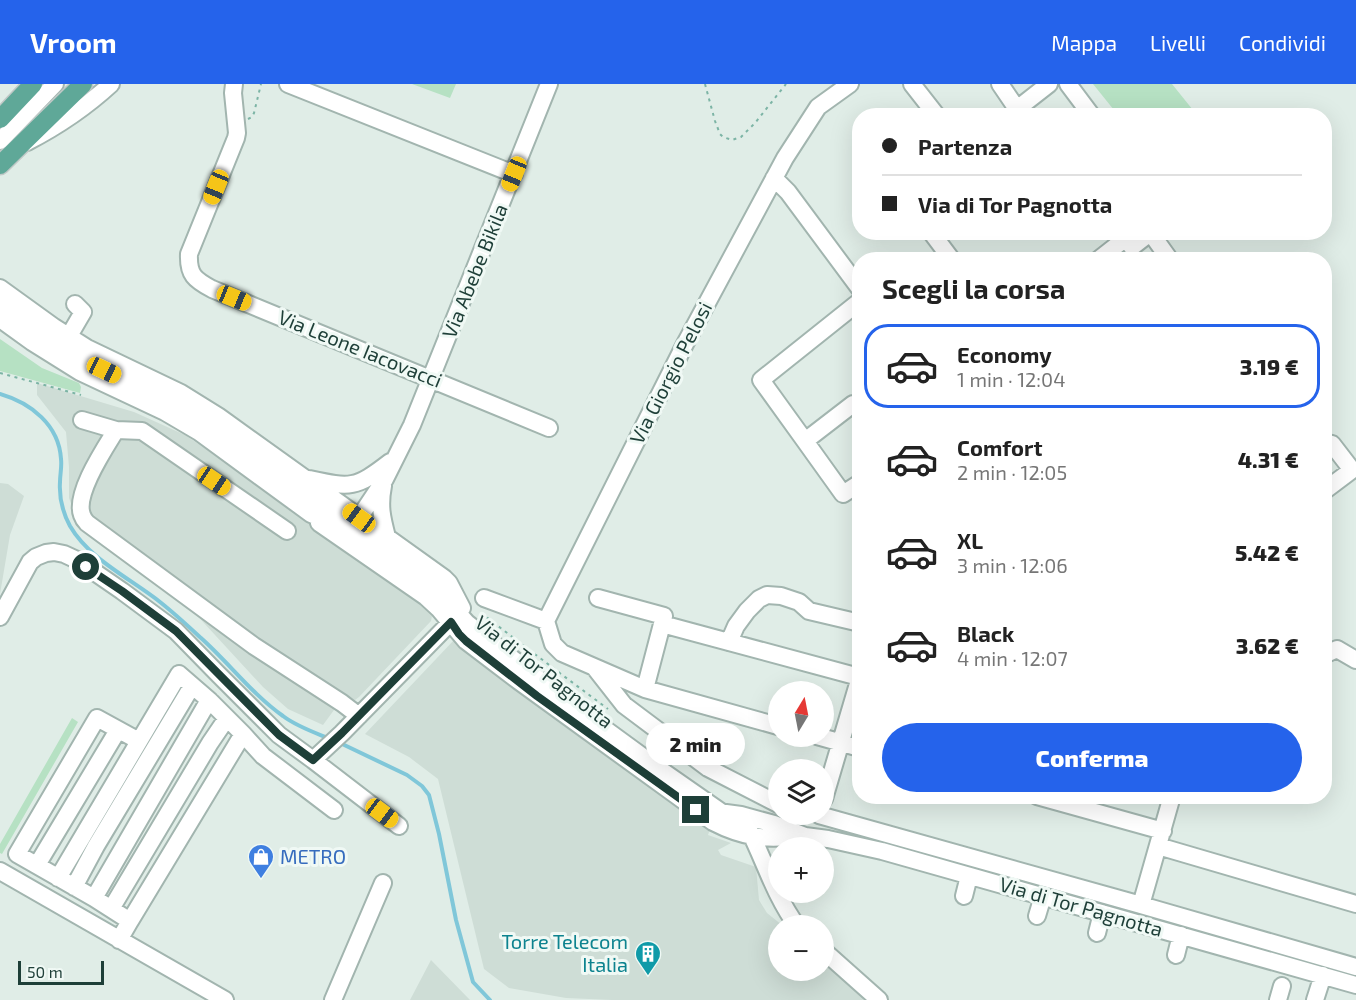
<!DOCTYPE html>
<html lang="it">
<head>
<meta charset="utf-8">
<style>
	body { margin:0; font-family:"Exo 2",sans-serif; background:#f2f2f2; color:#222; height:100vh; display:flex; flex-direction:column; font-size:22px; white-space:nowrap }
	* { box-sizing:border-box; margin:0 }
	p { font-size:20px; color:#767676 }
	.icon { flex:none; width:33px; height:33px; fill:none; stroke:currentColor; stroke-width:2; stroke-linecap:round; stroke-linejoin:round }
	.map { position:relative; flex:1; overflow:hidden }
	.drawer { position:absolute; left:852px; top:168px; width:480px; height:552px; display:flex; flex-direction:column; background:#fff; border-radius:24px; box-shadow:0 6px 24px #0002 }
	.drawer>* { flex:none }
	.guide { position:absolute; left:852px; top:24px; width:480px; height:132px; border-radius:24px; box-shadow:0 6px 24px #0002; display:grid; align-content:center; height:132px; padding:0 30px; background:#fff }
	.needle { width:39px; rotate:10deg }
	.controls { position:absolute; left:768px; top:597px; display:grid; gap:12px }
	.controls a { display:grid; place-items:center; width:66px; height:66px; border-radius:50%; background:#fff; box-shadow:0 6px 24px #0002; font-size:30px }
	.scale { position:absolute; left:18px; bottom:15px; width:86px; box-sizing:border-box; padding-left:6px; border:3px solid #1e3f38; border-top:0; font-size:16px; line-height:21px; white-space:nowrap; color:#1e3f38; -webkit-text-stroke:4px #f0f9f5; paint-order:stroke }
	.end { position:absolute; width:27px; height:27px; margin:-14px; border:8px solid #1e3f38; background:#fff; box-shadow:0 0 0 3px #fff }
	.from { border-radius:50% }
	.bubble { position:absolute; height:42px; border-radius:21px; background:#fff; box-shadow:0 6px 24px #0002; font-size:20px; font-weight:800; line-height:42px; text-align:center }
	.car { position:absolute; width:18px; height:36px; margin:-18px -9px; border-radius:8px; box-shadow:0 0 4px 2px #0007; background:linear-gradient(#f5c518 24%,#345 0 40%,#f5c518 0 76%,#345 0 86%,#f5c518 0) }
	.guide b { display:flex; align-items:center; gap:21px; height:57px; font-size:22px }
	.guide b+b { border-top:2px solid #e0e0e0 }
	.guide i { width:15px; height:15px; background:#222 }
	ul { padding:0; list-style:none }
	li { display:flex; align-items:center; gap:18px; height:84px; margin:0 12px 9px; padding:0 18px; border:3px solid transparent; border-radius:24px }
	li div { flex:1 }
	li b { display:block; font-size:22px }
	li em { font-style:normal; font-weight:800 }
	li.on { border-color:#2563eb }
	li>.icon { width:54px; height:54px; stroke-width:1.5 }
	h2 { padding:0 30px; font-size:27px; line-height:72px }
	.button { display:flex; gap:12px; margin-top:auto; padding:12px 30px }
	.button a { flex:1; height:69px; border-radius:36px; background:#2563eb; color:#fff; font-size:24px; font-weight:800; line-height:69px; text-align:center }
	header { display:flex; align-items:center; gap:36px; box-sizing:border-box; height:84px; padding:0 30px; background:#2563eb; color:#fff }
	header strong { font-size:28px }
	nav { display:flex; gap:33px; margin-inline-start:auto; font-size:21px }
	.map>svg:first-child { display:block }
	.built { fill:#ceddd6 }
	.green { fill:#b6e1c3 }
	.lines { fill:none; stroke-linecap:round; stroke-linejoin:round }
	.stream { stroke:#80c7d9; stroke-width:4 }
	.minor-casing { stroke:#a2b5af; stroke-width:20 }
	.major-casing { stroke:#c0c9c7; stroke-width:21 }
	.path { stroke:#7cb4a5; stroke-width:2; stroke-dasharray:3 4.5; stroke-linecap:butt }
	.minor { stroke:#fff; stroke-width:16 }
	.major { stroke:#5fa898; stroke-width:18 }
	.route { stroke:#1e3f38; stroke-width:8 }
	.labels { text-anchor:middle; stroke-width:6; stroke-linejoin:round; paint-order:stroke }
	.street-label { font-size:20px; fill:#1e3f38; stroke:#f0f9f5 }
	.shop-label { font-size:20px; fill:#366cbe; stroke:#f0f9f5; text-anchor:start }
	.culture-label { font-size:20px; fill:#0d838f; stroke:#f0f9f5; text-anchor:end }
</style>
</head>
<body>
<header>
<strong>Vroom</strong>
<nav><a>Mappa</a><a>Livelli</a><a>Condividi</a></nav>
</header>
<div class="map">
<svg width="1356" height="916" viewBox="0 0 1356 916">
	<rect width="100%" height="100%" fill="#e0ede7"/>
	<path class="built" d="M37 299 134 328 185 351 221 375 430 527 432 532 431 537 359 613 355 616 345 611 323 641 288 625 263 603 192 526 120 474 79 441 69 414V383L66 348 37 311Z
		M0 399 8 400 24 412 10 451 0 510Z
		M454 556 710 745 708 751 731 759 718 766 721 771 756 783 759 816 767 829 782 841 778 842V886H824V877L862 910 863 916H612L566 914 509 904 484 885 438 695 409 673 365 650Z
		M431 876 470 916H410Z"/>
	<path class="green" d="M412 0H456L450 14Z
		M1093 0H1172L1197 31H1118Z
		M0 255 42 284 79 299 81 303 80 309 0 287Z
		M72 634 78 638 2 770 0 769V760Z"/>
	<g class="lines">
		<path class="stream" d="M0 310C31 319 59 341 61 375 62 383 60 390 60 398 59 413 63 429 70 442 89 475 131 495 160 518 174 529 188 542 201 554 229 579 252 610 283 632 296 642 313 648 328 654
			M338 658 407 691 422 702 429 711 439 750 456 836 473 898 490 916"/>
		<defs>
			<path id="minor" d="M234 0 233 9 237 49 236 54 189 170C188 191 195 196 212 205L549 344
				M288 0 514 90
				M912 0 937 32
				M1000 0 1017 25 1049 0
				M1068 0 1092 32
				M0 57 55 0
				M27 58C58 42 86 23 111 0
				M774 94 788 108 860 205
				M931 148 952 176
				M1122 148 1132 163 1150 149
				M1150 148 1170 176
				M1098 176 1126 154
				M0 204 54 243 87 264 181 309 218 332 444 494 449 499 462 524
				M0 219 36 246 82 275 150 307 180 323 205 339 346 440 433 505 450 519 458 529 467 539 568 618 661 686 737 739 752 752
				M0 235 32 258 80 288 165 328 199 348 311 430C329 437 340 446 359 434L385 395 412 341 549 0
				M69 252 83 228 75 220
				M853 320 805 357 761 296 860 217
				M82 336 116 346 142 347 287 447
				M116 346C105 364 74 410 82 431 83 434 85 437 87 439L254 562 342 619 359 632
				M805 357 843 410 860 399
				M1324 359 1332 360 1352 386 1324 407
				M309 395C351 404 355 405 390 378
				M383 402C379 422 382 434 387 453
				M319 439 426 513 439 525 466 557 520 598 713 738C744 754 766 756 800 752
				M484 514 546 537 685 260 785 74 818 23 850 0
				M598 514 664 532 662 540
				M0 533 30 478 36 473 46 469 54 468 64 470 77 476 122 507 176 547 218 590 279 651 313 676 342 649 451 538 462 524
				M546 537 553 560 562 569 645 605 778 642
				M729 558 736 542 747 527 759 515 767 511 781 512 799 518 809 527 860 539
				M1324 571 1337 565 1356 576
				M595 584 624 621 708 684 778 720
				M645 605 662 540 859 593
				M817 652 860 664
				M313 676 399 742
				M1037 712 1163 747
				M824 715 860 593
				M726 729 741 731 774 740 805 752 828 755 882 767 1356 901
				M819 731 1141 821 1172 712
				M749 746C765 778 775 812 797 842
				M1158 762 1356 820
				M37 781 118 646
				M0 787 225 916
				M58 794 179 590 209 616 243 650 263 672 334 726
				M74 803 96 762 192 602
				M964 812 969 792
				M94 814 209 616
				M1141 821 1356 883
				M111 825 210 659 227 634
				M1037 832 1043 812
				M130 837 243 650
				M1097 849 1102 829
				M119 856 130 837 94 814 17 770 97 634 139 657
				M824 867 879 916
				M1176 871 1181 851
				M333 916 383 799
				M1278 916 1282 902
				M1315 916 1323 891"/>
			<path id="major" d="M0 35 33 0
				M0 81 83 0"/>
		</defs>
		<use href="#minor" class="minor-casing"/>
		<use href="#major" class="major-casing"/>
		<path class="path" d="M705 0 715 37 720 50 723 53 732 56 741 53 755 39 786 0
			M248 35 252 33 254 29 261 0
			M0 289 81 311
			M481 529 561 590 608 625"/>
		<use href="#minor" class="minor"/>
		<use href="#major" class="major"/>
	</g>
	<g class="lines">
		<path class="route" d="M86 483 122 507 176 547 279 651 313 676 342 649 451 538 459 550 466 557 537 612 696 726"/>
	</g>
	<defs>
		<symbol id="shop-pin" viewBox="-11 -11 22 30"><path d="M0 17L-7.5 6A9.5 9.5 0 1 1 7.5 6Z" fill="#3f7fe0" stroke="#f0f9f5"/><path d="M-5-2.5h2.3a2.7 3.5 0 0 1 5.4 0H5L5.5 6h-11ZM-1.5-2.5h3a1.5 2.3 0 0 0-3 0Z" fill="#fff"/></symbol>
		<symbol id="building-pin" viewBox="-11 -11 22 30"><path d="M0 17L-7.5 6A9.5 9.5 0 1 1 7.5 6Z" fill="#0f9aa8" stroke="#f0f9f5"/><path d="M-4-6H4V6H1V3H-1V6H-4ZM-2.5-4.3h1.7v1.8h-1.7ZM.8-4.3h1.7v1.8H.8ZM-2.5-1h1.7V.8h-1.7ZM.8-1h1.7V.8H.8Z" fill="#fff"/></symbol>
	</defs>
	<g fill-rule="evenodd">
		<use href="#shop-pin" x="246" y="758" width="30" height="40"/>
		<use href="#building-pin" x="633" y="855" width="30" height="40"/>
	</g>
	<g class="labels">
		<g class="street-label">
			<text transform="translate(475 187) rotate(-68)" y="7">Via Abebe Bikila</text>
			<text transform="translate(360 265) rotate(22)" y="7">Via Leone Iacovacci</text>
			<text transform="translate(671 289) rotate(-63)" y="7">Via Giorgio Pelosi</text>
			<text transform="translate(544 588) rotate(38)" y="7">Via di Tor Pagnotta</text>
			<text transform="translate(1081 823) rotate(16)" y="7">Via di Tor Pagnotta</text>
		</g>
		<g class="shop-label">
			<text x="280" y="780">METRO</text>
		</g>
		<g class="culture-label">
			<text x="628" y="865">Torre Telecom<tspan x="628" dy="23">Italia</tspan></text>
		</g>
	</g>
</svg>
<div class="controls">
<a><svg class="needle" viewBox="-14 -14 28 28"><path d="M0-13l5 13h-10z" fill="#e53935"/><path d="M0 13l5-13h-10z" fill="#767676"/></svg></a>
<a><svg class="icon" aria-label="layers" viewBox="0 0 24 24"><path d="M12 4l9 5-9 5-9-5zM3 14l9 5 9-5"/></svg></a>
<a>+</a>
<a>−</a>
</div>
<div class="scale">50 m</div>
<i class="end from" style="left:86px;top:483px"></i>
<i class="end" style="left:696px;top:726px"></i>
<div class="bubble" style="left:646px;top:639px;width:99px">2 min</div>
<i class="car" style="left:514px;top:90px;rotate:202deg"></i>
<i class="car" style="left:216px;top:103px;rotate:202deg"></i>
<i class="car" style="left:234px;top:214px;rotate:112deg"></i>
<i class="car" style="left:104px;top:286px;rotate:115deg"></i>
<i class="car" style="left:214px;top:397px;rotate:124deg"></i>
<i class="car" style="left:359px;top:434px;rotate:306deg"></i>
<i class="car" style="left:382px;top:729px;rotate:127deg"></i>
<div class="guide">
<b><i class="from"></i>Partenza</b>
<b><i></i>Via di Tor Pagnotta</b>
</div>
<section class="drawer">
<h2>Scegli la corsa</h2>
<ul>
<li class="on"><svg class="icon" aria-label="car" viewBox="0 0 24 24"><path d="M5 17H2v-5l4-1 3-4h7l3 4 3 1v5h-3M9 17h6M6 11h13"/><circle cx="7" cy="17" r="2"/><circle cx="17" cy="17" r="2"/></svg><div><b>Economy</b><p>1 min · 12:04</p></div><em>3.19 €</em></li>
<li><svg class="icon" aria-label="car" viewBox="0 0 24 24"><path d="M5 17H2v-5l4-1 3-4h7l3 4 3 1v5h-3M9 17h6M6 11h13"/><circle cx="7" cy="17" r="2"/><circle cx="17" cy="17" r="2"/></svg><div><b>Comfort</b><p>2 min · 12:05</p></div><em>4.31 €</em></li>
<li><svg class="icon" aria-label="car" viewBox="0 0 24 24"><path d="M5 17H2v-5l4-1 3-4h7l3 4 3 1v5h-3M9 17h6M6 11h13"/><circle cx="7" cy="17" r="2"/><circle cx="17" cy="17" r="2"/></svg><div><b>XL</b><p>3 min · 12:06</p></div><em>5.42 €</em></li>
<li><svg class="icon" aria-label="car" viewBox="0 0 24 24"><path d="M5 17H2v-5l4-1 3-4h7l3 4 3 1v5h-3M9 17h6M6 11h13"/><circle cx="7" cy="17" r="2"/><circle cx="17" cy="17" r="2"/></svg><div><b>Black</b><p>4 min · 12:07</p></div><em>3.62 €</em></li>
</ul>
<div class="button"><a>Conferma</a></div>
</section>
</div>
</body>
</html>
